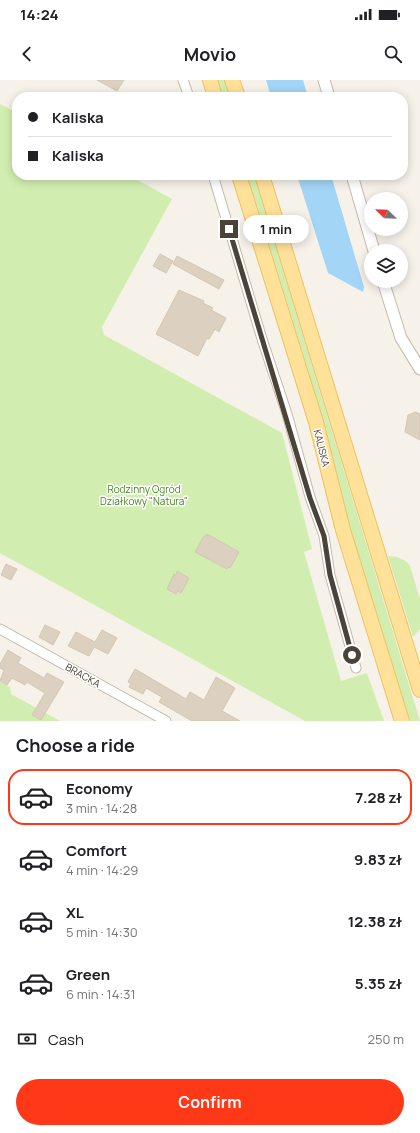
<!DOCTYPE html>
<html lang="en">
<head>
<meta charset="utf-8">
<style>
	body { margin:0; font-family:Manrope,sans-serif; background:#f6f6f6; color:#202124; height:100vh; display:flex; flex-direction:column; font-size:15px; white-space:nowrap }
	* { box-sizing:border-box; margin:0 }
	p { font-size:13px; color:#757577 }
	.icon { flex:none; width:22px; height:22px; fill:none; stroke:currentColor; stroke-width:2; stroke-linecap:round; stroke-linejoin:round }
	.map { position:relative; height:641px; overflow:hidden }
	.details { display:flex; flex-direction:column; background:#fff; flex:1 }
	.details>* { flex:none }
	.top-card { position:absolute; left:12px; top:12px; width:396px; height:88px; border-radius:16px; box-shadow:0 2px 10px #0003; display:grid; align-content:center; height:88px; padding:0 16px; background:#fff }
	.needle { width:26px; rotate:293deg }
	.buttons { position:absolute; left:364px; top:112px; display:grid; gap:8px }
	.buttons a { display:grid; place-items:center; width:44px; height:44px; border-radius:50%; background:#fff; box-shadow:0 2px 10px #0003; font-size:20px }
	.end { position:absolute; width:18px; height:18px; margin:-9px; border:5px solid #4b4337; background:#fff; box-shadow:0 0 0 2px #fff }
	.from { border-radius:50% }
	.bubble { position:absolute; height:28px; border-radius:14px; background:#fff; box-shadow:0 2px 10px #0003; font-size:13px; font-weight:700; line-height:28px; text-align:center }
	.top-card b { display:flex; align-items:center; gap:14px; height:38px; font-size:15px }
	.top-card b+b { border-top:1px solid #e0e0e0 }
	.top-card i { width:10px; height:10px; background:#202124 }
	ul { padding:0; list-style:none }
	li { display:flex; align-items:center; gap:12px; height:56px; margin:0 8px 6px; padding:0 8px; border:2px solid transparent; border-radius:16px }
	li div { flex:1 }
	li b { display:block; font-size:15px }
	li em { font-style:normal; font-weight:700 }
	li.selected { border-color:#ff3818 }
	li>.icon { width:36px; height:36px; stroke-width:1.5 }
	h2 { padding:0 16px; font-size:18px; line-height:48px }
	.pay { display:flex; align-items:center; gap:10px; height:44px; padding:0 16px; font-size:15px }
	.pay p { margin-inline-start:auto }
	.primary-button { display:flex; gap:8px; margin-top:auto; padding:8px 16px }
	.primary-button a { flex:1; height:46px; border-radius:24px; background:#ff3818; color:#fff; font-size:16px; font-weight:700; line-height:46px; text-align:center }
	.status { display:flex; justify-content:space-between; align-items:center; height:28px; padding:0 20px; background:#fff; direction:ltr }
	.status svg { height:11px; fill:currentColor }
	header { display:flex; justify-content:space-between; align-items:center; height:52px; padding:0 16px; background:#fff; font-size:18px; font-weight:700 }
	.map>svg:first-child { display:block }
	.green { fill:#d2edb0 }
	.water { fill:#a3d5f7 }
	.building { fill:#dcd1c1; stroke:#d4c6b1 }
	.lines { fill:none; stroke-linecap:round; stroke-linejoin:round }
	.minor-casing { stroke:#c3baab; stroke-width:11 }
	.tertiary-casing { stroke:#c3baab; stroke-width:13 }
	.primary-casing { stroke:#eec260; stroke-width:16 }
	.minor { stroke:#fff; stroke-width:9 }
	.tertiary { stroke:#fff; stroke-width:11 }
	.primary { stroke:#ffe19a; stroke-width:14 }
	.route { stroke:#4b4337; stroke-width:5 }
	.labels { text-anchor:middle; stroke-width:3; stroke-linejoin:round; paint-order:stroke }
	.street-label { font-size:10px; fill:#4b4337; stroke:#fff }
	.park-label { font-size:10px; fill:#498324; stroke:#fff }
</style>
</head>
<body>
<div class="status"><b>14:24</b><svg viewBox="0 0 49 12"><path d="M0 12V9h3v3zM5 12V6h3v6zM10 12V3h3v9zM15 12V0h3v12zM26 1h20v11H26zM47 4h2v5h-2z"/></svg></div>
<header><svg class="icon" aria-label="back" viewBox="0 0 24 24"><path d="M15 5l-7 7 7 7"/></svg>Movio<svg class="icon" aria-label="search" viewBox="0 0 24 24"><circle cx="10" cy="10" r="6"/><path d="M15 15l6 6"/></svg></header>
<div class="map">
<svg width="420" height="641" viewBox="0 0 420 641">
	<rect width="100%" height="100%" fill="#f6f2ea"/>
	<path class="green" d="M217 0H224L230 17H223Z
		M0 24 17 33V95H129L172 119 102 247 104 255 282 353 312 469 304 472 341 601 367 593 384 641H305L0 473Z
		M247 95H254L420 641H408L346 438 308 289Z
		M388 476C396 476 406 479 410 486L420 519V549L413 557Z
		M0 602 10 607 11 614 60 641H0Z"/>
	<path class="water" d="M266 0H303L308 17H271Z
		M297 95H331L364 207 363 212 328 193Z"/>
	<path class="building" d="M97 0H124L117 11Z
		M160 174 173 181 166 193 153 186Z
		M177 176 224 200 219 209 173 184Z
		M179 210 204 221 203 223 213 228 211 230 226 238 219 252 215 249 209 259 207 258 198 276 156 254Z
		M416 332 420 334V360L405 352 408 335Z
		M207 454 239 472 230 488 228 487 227 489 195 472 204 456H206Z
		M6 484 17 489 11 500 1 495Z
		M177 491 189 498 181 513 178 511 176 514 167 509 174 494 176 495Z
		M45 545 60 552 53 565 39 557Z
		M102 550 117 558 108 574 94 567 89 576 68 566 76 552 95 562Z
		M8 570 21 578 18 583 44 598 47 593 64 602 41 640 32 635 45 613 27 602 25 605 12 598 7 605 0 601 4 590 0 588V584Z
		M135 589 186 619 190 612 204 620 216 597 235 608 222 631 240 641H192L159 622 162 617 146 608 143 614 129 607 131 603 128 602Z"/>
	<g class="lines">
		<defs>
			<path id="minor" d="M183 0 189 17
				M213 95 262 259 287 334 310 417 324 456 330 495 356 588
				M0 549 166 641"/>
			<path id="tertiary" d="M324 0 329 17
				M352 95 374 171
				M383 201 401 258 420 289"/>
			<path id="primary" d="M210 0 215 17
				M232 0 238 17
				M239 95 316 342 343 450 402 641
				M262 95 420 610"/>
		</defs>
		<use href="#minor" class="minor-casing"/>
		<use href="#tertiary" class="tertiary-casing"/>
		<use href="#primary" class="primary-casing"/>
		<use href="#minor" class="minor"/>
		<use href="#tertiary" class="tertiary"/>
		<use href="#primary" class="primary"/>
	</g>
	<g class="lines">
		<path class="route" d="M229 149 310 418 324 456 330 495 352 575"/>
	</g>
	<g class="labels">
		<g class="street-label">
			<text transform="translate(322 368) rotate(76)" y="4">KALISKA</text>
			<text transform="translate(83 595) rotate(29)" y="4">BRACKA</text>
		</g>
		<g class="park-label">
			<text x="144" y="413">Rodzinny Ogród<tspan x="144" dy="12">Działkowy "Natura"</tspan></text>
		</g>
	</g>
</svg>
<div class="buttons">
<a><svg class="needle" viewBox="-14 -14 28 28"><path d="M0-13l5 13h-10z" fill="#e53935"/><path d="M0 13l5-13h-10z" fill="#757577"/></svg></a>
<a><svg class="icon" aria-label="layers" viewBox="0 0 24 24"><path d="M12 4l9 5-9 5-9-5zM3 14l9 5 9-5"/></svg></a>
</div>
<i class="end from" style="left:352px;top:575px"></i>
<i class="end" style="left:229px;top:149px"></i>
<div class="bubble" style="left:243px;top:135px;width:66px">1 min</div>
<div class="top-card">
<b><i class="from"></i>Kaliska</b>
<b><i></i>Kaliska</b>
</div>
</div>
<section class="details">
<h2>Choose a ride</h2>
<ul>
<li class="selected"><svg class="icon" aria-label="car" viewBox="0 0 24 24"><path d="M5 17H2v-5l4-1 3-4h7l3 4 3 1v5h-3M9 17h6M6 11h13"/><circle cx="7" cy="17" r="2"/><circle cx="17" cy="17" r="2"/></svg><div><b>Economy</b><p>3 min · 14:28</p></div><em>7.28 zł</em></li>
<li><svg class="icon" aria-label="car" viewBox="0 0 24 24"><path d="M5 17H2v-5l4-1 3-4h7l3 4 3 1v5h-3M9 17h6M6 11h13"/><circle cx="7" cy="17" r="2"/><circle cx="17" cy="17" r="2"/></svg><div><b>Comfort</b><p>4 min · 14:29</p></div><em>9.83 zł</em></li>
<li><svg class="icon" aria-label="car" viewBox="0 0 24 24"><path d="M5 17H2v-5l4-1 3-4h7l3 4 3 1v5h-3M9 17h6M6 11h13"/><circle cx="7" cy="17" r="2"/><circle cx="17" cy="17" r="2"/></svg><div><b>XL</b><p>5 min · 14:30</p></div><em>12.38 zł</em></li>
<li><svg class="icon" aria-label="car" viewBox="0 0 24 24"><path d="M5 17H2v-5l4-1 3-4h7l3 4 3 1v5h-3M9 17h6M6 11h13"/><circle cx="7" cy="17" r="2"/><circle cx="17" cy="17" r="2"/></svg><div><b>Green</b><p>6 min · 14:31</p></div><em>5.35 zł</em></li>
</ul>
<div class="pay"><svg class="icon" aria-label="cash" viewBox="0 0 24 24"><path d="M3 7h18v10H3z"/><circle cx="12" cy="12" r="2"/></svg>Cash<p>250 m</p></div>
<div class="primary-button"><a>Confirm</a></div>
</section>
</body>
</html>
